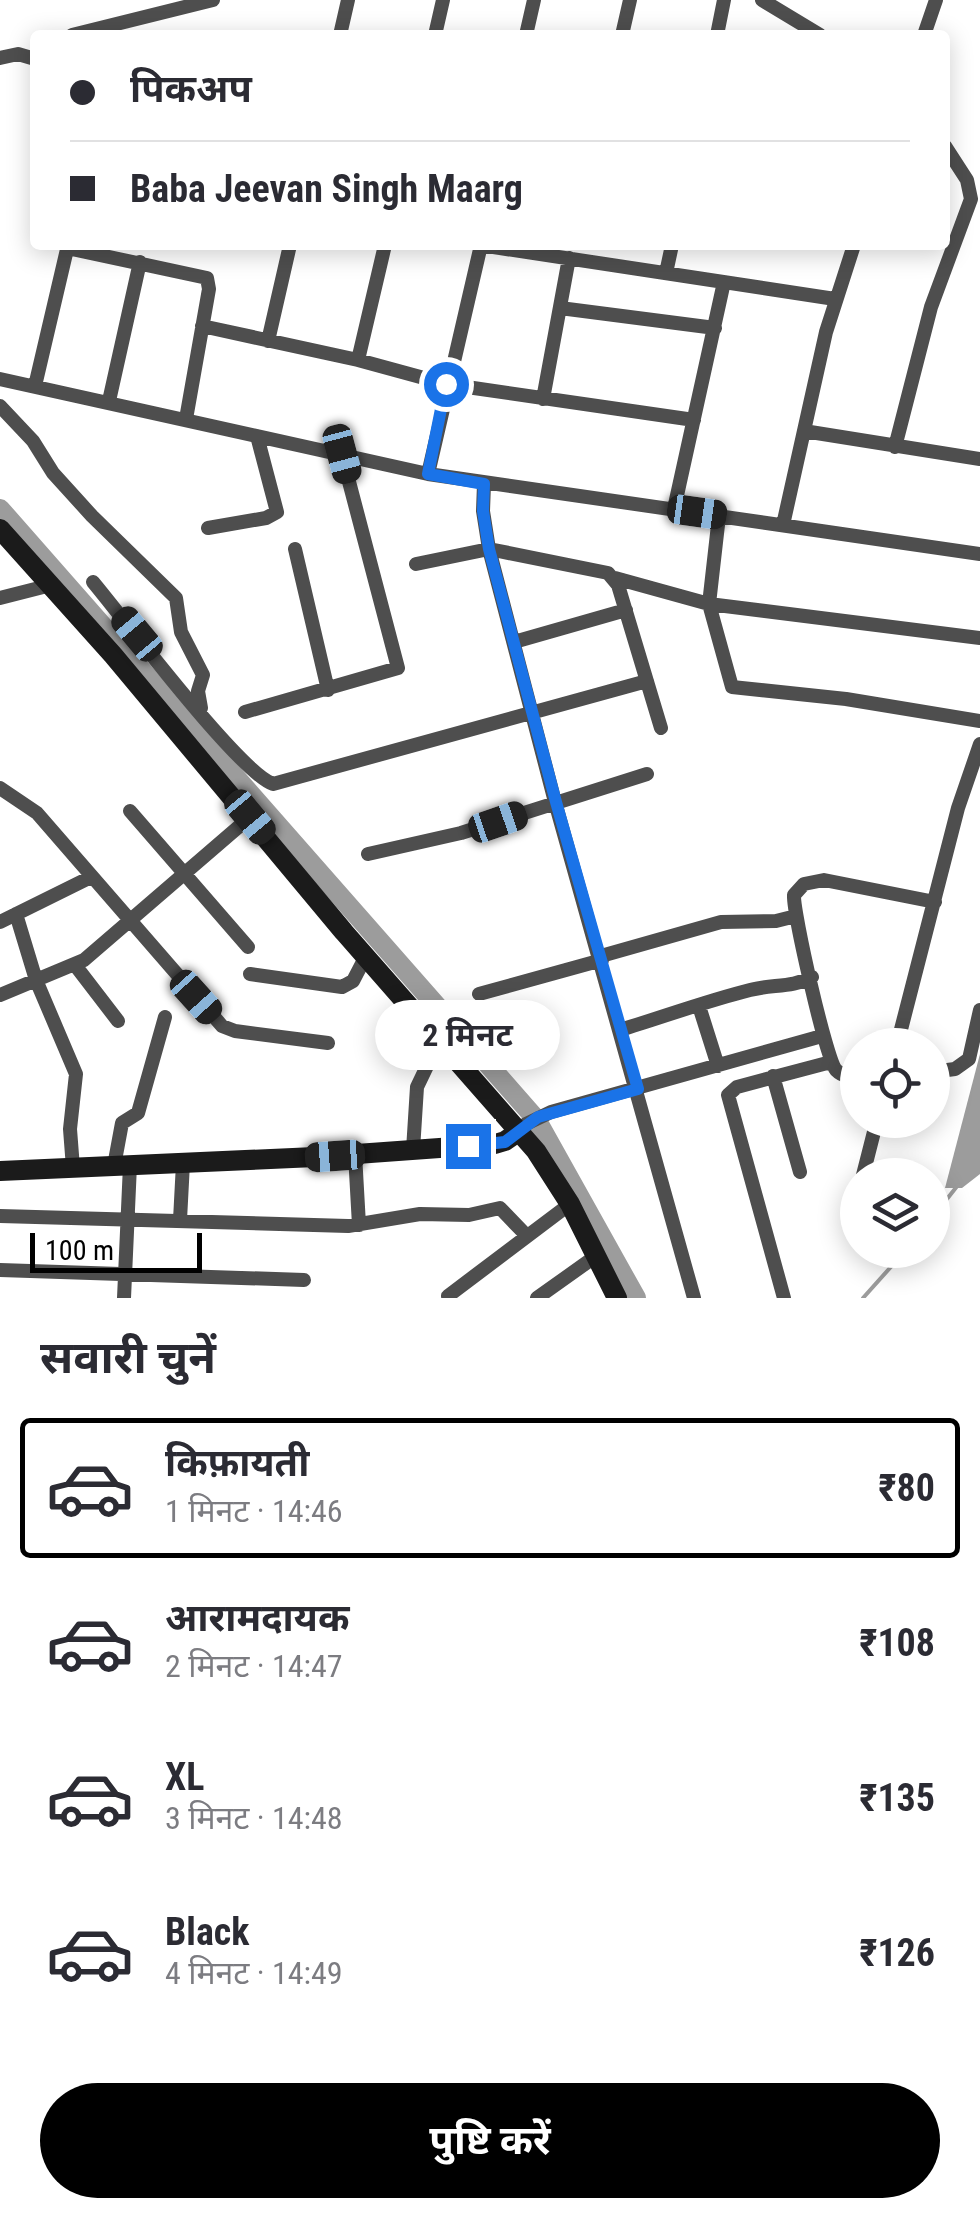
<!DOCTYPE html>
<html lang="hi">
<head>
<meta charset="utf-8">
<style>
	body { margin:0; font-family:"Roboto Condensed","Noto Sans Devanagari",sans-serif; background:#f2f2f3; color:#2b2b33; height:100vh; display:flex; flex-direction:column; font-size:38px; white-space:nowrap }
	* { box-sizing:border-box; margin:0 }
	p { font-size:32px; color:#7c7c81 }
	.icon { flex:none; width:55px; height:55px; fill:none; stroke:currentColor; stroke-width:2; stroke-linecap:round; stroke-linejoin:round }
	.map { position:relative; height:1298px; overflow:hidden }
	.side { display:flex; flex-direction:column; background:#fff; flex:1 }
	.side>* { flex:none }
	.hud { position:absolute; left:30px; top:30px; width:920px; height:220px; border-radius:10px; box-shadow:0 5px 25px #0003; display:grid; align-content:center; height:220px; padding:0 40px; background:#fff }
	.controls { position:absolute; left:840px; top:1028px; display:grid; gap:20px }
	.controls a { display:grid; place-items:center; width:110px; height:110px; border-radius:50%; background:#fff; box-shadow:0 5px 25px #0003; font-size:50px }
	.scale { position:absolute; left:30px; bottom:25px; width:172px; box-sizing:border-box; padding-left:10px; border:5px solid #000; border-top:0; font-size:28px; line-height:35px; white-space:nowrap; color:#000; -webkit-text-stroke:8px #fff; paint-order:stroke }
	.end { position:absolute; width:45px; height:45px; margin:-22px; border:12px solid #1a73e8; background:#fff; box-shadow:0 0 0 5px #fff }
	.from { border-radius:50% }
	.bubble { position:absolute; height:70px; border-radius:35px; background:#fff; box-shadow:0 5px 25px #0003; font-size:32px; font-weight:700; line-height:70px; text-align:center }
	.car { position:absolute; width:30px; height:60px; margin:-30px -15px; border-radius:12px; box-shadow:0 0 8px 2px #0007; background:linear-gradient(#222 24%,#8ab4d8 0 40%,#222 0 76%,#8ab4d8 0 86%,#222 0) }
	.hud b { display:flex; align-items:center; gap:35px; height:95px; font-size:38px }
	.hud b+b { border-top:2px solid #e1e1e2 }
	.hud i { width:25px; height:25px; background:#2b2b33 }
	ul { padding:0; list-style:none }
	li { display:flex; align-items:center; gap:30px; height:140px; margin:0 20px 15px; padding:0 20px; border:5px solid transparent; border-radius:10px }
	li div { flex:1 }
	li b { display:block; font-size:38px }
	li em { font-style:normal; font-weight:700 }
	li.active { border-color:#000 }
	li>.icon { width:90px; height:90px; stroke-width:1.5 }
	h2 { padding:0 40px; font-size:45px; line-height:120px }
	.action { display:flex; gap:20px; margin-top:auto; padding:20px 40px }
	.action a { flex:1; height:115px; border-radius:60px; background:#000; color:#fff; font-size:40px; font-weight:700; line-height:115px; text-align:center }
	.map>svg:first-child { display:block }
	.water { fill:#9c9c9c }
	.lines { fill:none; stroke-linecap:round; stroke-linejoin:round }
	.stream { stroke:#9c9c9c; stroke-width:4 }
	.river { stroke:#9c9c9c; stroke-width:20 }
	.street { stroke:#4e4e4e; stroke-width:14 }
	.secondary { stroke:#1b1b1b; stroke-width:20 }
	.route { stroke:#1a73e8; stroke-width:12 }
</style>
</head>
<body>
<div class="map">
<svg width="980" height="1298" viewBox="0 0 980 1298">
	<rect width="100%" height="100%" fill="#fff"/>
	<path class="water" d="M980 1054V1174L962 1188H945Z"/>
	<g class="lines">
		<path class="stream" d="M932 1218 958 1185
			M863 1298 906 1250"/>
		<path class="river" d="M0 509 536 1119 636 1298"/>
		<path class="street" d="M762 0 820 35
			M72 35 213 0
			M340 35 348 0
			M435 35 443 0
			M526 35 534 0
			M622 35 630 0
			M717 35 724 0
			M924 35 936 0
			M0 58 18 54 35 59
			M480 245 835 299
			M481 245 428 474 980 554
			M67 248 207 278 209 289 186 419
			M666 273 672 245
			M560 308 715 328
			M202 326 358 360 446 384 694 420
			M268 341 290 245
			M358 360 385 245
			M0 379 428 474
			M35 386 68 245
			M543 399 569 258
			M109 401 140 262
			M0 406 33 441 53 473 92 516 176 598 181 632 203 675 198 691 201 708
			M804 431 980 459
			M895 447 931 307 971 199 967 180 945 146
			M484 484 483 511 489 549 555 802 694 1298
			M674 509 724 282
			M719 516 709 604 732 687 846 699 980 721
			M783 525 826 332 854 245
			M208 528 266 518 277 512 257 436
			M295 549 328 690
			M416 564 489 549 608 573 618 585 661 728
			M615 578 709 604 980 638
			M93 582C124 619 239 772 273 784L647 681
			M0 598 51 585
			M514 642 626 610
			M245 712 398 668 342 455
			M0 788 37 813 222 1026 235 1031 328 1043
			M130 811 248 947
			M368 854 461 833 647 774
			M16 914 36 980 76 1074 70 1129 73 1168
			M0 922 91 877
			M601 956 721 922 776 921 796 916
			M75 965 118 1021
			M250 974 342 987 353 981 366 956
			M479 994 602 960
			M0 995 84 960 250 817
			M699 1006 718 1066
			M620 1030C663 1017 706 1001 750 990 772 984 792 988 812 977
			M897 1045 958 808 980 744
			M932 1072 955 1069 969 1059 980 1010
			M773 1076 800 1172
			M858 1077C849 1077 842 1076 836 1070 826 1059 793 912 794 895L804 884 824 880 935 902
			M518 1132 526 1124 551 1112 822 1036
			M413 1150 417 1087 440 1039
			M355 1154 359 1225
			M114 1166 122 1123 138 1113 165 1017
			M863 1175 877 1120
			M0 1216 348 1226 420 1214 469 1215 500 1208 527 1236
			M180 1220 183 1163
			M849 1225 858 1194
			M0 1270 304 1280
			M448 1296 570 1204
			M124 1298 130 1165
			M537 1298 596 1256
			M784 1298 728 1095 737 1087 831 1062"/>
		<path class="secondary" d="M0 529 113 655 344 932 536 1151 570 1204 617 1298
			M0 1171 315 1157 495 1144 505 1141 518 1132"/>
	</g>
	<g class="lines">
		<path class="route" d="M446 384 428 474 484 484 483 511 489 549 556 802 638 1089 538 1117 505 1142 468 1146"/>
	</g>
</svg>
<div class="controls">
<a><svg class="icon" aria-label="locate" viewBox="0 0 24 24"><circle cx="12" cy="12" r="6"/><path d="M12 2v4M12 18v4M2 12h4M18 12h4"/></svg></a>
<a><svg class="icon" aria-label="layers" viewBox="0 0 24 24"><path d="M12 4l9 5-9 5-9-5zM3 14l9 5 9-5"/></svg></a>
</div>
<div class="scale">100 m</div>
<i class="end from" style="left:446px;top:384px"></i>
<i class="end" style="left:468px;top:1146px"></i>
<div class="bubble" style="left:375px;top:1000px;width:185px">2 मिनट</div>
<i class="car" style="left:342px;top:454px;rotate:165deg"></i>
<i class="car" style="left:697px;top:512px;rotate:98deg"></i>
<i class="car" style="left:137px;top:634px;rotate:320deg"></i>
<i class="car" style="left:250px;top:817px;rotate:140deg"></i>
<i class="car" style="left:498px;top:822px;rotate:71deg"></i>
<i class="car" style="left:196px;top:997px;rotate:138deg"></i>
<i class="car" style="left:335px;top:1156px;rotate:266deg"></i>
<div class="hud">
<b><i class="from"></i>पिकअप</b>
<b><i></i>Baba Jeevan Singh Maarg</b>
</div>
</div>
<section class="side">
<h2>सवारी चुनें</h2>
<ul>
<li class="active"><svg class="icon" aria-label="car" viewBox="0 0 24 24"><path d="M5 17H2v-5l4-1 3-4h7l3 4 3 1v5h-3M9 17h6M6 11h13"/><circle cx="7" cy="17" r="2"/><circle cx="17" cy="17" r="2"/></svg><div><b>किफ़ायती</b><p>1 मिनट · 14:46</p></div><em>₹80</em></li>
<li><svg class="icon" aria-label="car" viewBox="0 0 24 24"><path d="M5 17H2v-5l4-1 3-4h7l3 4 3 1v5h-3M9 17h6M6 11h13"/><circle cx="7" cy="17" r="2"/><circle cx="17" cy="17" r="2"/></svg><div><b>आरामदायक</b><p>2 मिनट · 14:47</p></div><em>₹108</em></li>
<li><svg class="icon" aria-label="car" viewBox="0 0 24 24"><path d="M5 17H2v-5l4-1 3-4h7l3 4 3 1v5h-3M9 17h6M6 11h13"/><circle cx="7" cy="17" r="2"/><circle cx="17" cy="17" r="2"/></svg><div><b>XL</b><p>3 मिनट · 14:48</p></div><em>₹135</em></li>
<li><svg class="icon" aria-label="car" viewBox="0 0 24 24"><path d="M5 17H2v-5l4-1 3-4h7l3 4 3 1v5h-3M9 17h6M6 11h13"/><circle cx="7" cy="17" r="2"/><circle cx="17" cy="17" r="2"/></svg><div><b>Black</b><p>4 मिनट · 14:49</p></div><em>₹126</em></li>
</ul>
<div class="action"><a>पुष्टि करें</a></div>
</section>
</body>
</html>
